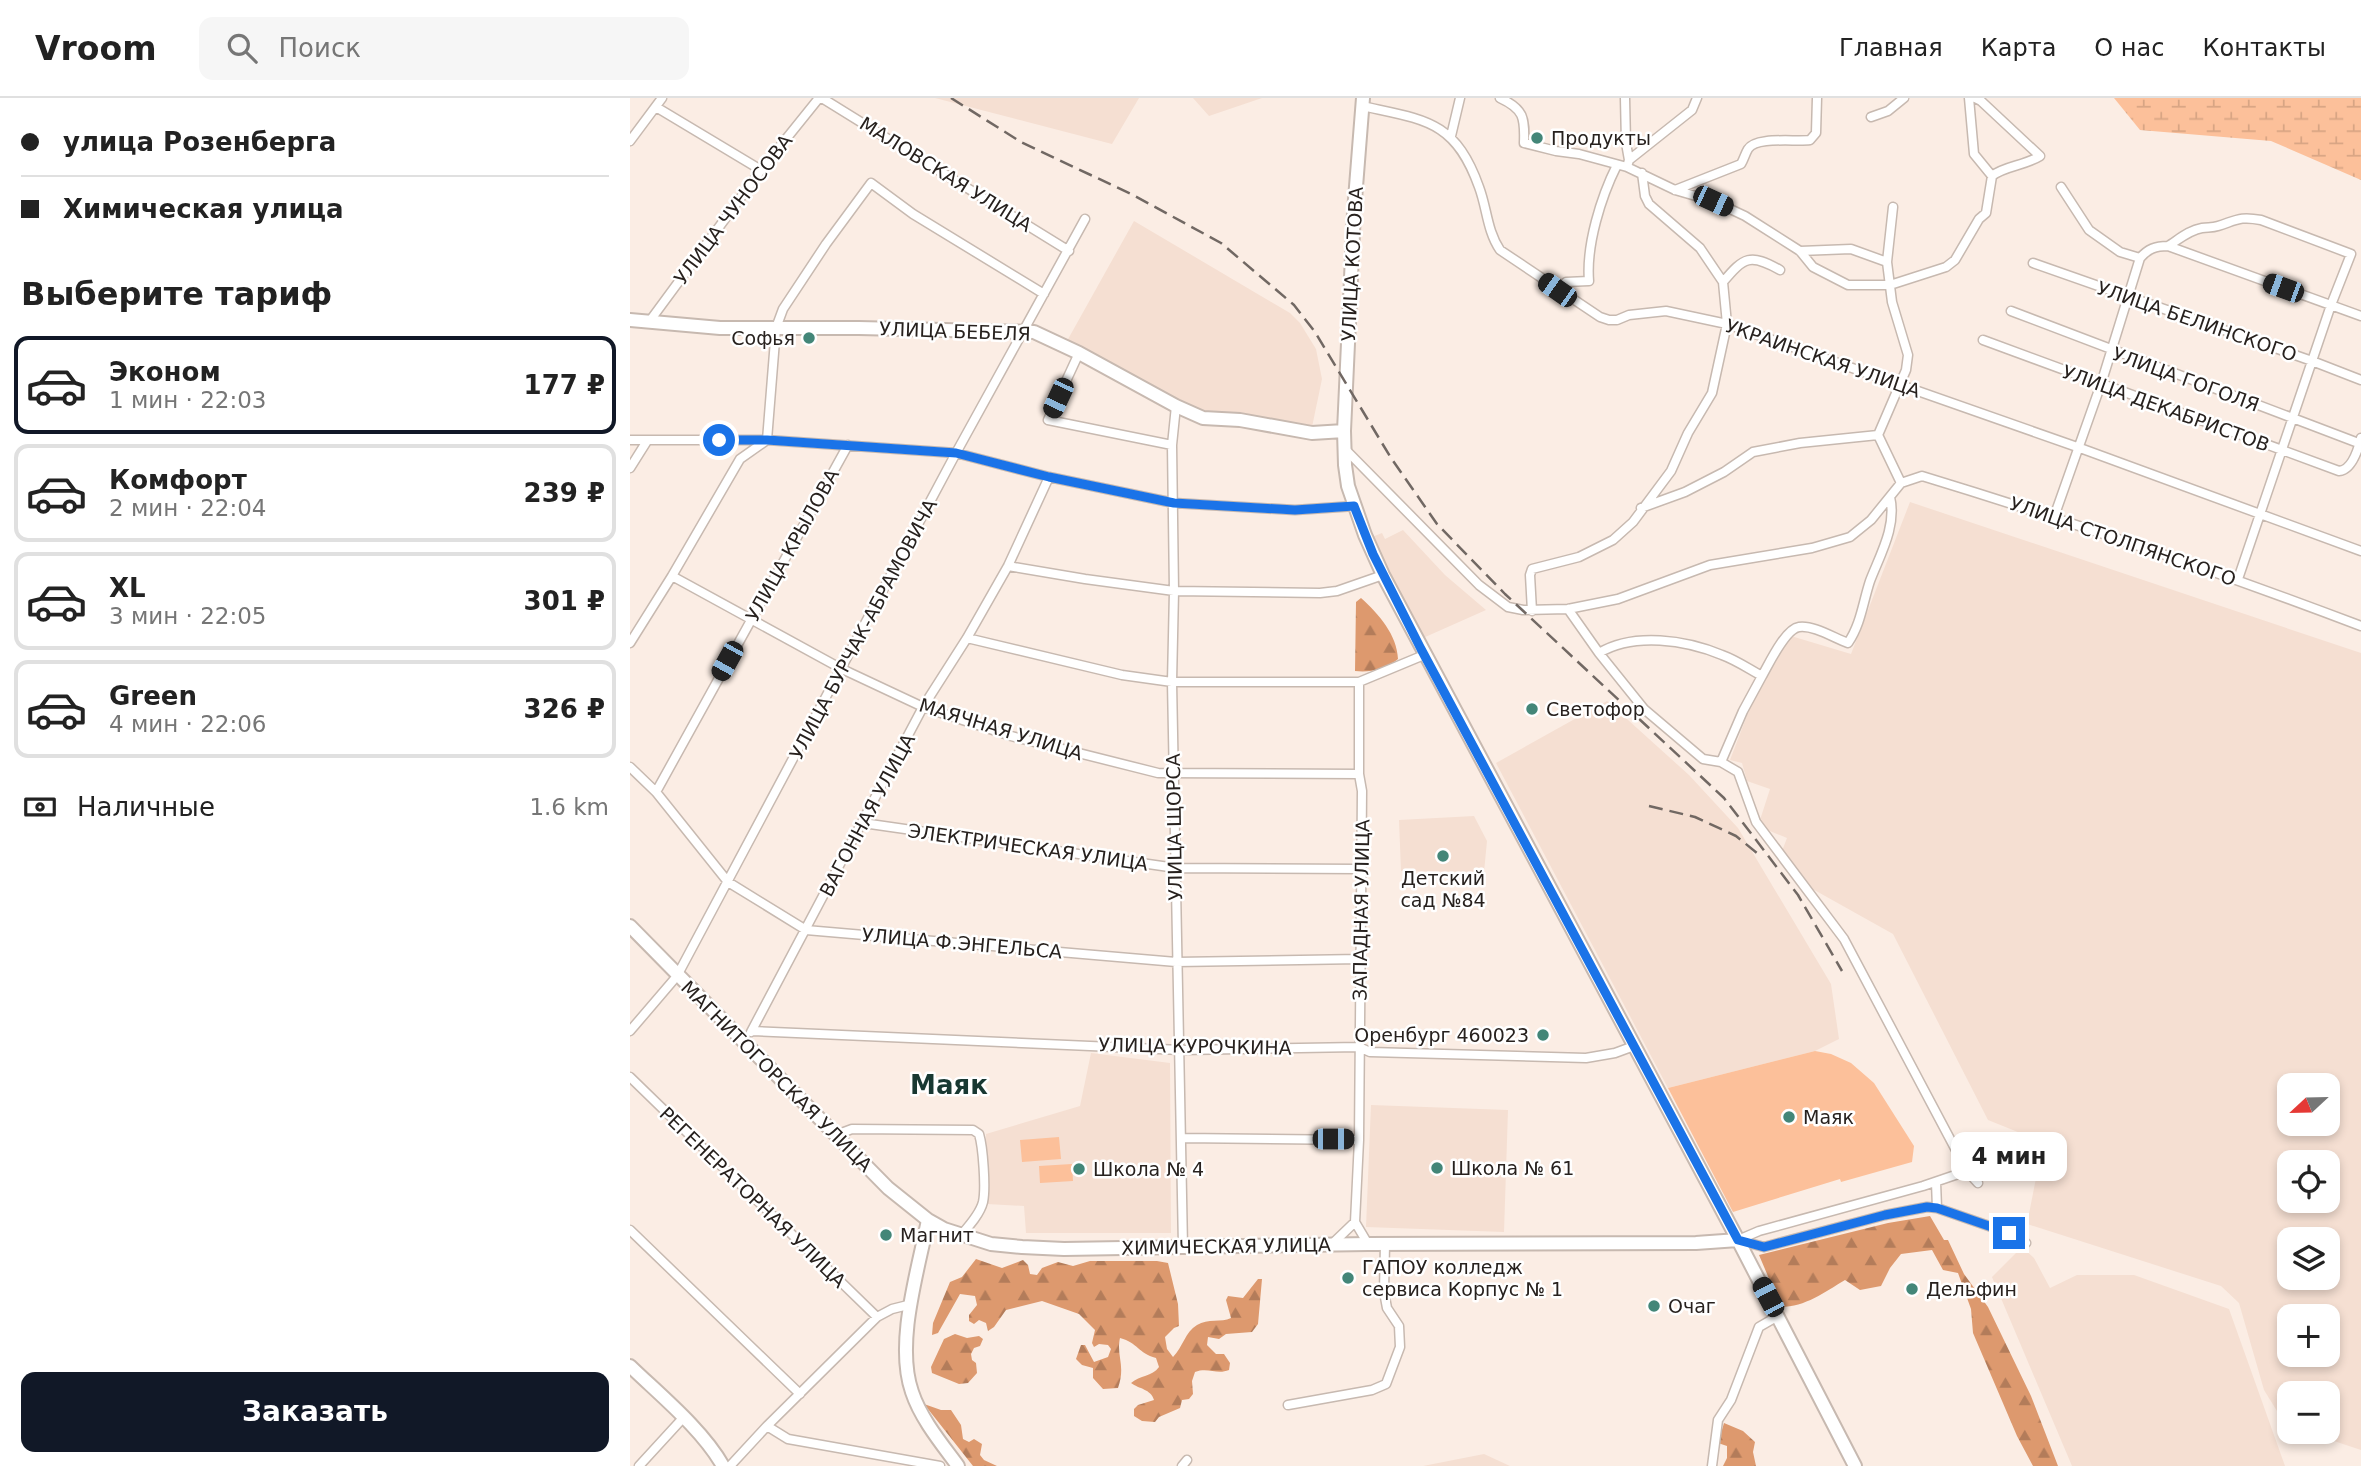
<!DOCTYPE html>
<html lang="ru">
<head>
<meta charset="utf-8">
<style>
	body { margin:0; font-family:"DejaVu Sans",sans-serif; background:#f6f6f6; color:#222; height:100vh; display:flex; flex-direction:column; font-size:26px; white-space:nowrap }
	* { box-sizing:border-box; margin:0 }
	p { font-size:23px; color:#767676 }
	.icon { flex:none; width:38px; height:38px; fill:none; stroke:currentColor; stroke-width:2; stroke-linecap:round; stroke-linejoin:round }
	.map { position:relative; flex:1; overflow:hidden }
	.panel { display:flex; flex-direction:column; background:#fff; width:630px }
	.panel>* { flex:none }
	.top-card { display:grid; align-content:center; height:154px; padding:0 21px; background:#fff }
	.needle { width:46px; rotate:248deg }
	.fabs { position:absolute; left:1647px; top:975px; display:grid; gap:14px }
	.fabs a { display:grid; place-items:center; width:63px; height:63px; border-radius:14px; background:#fff; box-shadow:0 4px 10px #0003; font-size:35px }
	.end { position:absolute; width:32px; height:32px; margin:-16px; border:9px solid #1a73e8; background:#fff; box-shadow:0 0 0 4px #fff }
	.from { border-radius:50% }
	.bubble { position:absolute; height:49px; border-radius:14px; background:#fff; box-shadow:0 4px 10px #0003; font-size:23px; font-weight:700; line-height:49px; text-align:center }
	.car { position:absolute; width:21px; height:42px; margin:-21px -10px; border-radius:9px; box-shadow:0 0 5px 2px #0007; background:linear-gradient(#222 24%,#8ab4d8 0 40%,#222 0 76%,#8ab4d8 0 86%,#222 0) }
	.top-card b { display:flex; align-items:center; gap:24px; height:66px; font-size:26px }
	.top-card b+b { border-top:2px solid #e0e0e0 }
	.top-card i { width:18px; height:18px; background:#222 }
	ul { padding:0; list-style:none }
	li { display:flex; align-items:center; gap:21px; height:98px; margin:0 14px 10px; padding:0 7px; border:4px solid #e0e0e0; border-radius:14px }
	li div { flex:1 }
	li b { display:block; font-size:26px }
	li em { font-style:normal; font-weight:700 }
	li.current { border-color:#111827 }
	li>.icon { width:63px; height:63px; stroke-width:1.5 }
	h2 { padding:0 21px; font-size:32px; line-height:84px }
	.pay { display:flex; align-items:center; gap:18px; height:77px; padding:0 21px; font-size:26px }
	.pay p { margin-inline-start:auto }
	.action { display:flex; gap:14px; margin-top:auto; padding:14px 21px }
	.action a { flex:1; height:80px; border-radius:14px; background:#111827; color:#fff; font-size:28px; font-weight:700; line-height:80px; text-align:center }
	header { display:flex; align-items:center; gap:42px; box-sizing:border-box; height:98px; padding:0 35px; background:#fff; border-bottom:2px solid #e0e0e0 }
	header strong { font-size:33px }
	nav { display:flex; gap:38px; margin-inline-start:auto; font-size:24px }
	.search { width:490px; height:63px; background:#f6f6f6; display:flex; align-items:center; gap:18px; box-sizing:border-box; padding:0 24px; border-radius:14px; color:#767676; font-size:26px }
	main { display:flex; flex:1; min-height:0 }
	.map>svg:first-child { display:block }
	.built { fill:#f5dfd2; fill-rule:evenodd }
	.forest { fill:url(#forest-firs) }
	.wetland { fill:url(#wetland-marsh) }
	.pitch { fill:#fcc09a }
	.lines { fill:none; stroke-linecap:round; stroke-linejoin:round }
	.street-casing { stroke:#c7b9b0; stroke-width:11 }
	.secondary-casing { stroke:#c7b9b0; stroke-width:16 }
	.street { stroke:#fff; stroke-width:8 }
	.secondary { stroke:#fff; stroke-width:12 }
	.rail { stroke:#716863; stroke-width:2.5; stroke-dasharray:14 7; stroke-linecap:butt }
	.route { stroke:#1a73e8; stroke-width:9 }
	.poi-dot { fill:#438678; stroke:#fff; stroke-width:2.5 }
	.labels { text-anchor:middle; stroke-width:5; stroke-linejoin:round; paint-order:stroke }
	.poi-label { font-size:19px; fill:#27211e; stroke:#fff; text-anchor:start }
	.street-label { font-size:19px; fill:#27211e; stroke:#fff }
	.district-label { font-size:26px; font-weight:bold; fill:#183832; stroke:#fff }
</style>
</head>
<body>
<header>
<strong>Vroom</strong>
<div class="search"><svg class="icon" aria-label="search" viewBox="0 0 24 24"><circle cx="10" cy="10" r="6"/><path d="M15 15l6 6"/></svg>Поиск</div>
<nav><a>Главная</a><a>Карта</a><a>О нас</a><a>Контакты</a></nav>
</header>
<main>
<section class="panel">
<div class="top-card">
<b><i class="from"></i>улица Розенберга</b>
<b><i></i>Химическая улица</b>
</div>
<h2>Выберите тариф</h2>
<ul>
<li class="current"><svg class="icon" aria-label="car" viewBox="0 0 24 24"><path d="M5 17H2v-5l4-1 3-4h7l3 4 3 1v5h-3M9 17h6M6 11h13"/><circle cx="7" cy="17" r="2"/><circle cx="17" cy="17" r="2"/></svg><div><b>Эконом</b><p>1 мин · 22:03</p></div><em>177 ₽</em></li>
<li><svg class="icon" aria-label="car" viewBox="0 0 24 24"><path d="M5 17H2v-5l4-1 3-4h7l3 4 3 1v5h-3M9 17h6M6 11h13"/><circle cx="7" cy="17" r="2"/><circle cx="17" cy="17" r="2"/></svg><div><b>Комфорт</b><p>2 мин · 22:04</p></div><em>239 ₽</em></li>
<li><svg class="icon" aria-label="car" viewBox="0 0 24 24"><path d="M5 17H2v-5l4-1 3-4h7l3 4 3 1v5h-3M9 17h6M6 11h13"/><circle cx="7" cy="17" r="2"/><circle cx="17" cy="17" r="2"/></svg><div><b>XL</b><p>3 мин · 22:05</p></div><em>301 ₽</em></li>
<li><svg class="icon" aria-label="car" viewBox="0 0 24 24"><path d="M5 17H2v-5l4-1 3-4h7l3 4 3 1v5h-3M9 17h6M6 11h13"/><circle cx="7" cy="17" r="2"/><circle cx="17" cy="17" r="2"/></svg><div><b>Green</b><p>4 мин · 22:06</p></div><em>326 ₽</em></li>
</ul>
<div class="pay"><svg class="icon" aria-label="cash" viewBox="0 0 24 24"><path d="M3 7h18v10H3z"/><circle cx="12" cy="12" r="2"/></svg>Наличные<p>1.6 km</p></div>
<div class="action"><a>Заказать</a></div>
</section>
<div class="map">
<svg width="1731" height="1368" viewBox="0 0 1731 1368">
	<defs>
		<pattern id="forest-firs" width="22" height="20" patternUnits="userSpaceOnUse" patternTransform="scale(1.75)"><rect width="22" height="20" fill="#dd996e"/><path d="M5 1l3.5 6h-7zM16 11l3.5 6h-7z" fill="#b37c5a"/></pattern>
		<pattern id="wetland-marsh" width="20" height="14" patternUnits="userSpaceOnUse" patternTransform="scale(1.75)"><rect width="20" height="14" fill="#fcc09a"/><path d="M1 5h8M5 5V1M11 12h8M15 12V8" fill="none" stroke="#d8a584"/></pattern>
	</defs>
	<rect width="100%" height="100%" fill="#fbede4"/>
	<path class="built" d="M305 0H509L482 46Z
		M563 0H632L579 18Z
		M504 123 660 215 670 225 686 251 692 281 682 329 570 314 437 243Z
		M1280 404 1731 555V1352L1677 1334H1698V1295H1659V1327L1655 1326 1634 1292 1609 1205 1591 1188 1397 1126 1413 1044 1358 1022 1263 836 1179 789 1152 753 1157 740 1135 731 1130 722 1140 691 1117 683 1112 665 1100 662 1126 594 1161 538 1221 556ZM1659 987H1698V1026H1659ZM1659 1064H1698V1102H1659ZM1659 1141H1698V1180H1659ZM1659 1218H1698V1256H1659Z
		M773 432 815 477 856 512 793 540 742 439 752 435 755 441Z
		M977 603 1059 677 1108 730 1201 886 1209 941 1185 953 1038 990 866 665Z
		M844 718 857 743 854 774 771 773 769 722Z
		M461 955 540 965 541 1135H396L394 1108 357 1106 356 1036 450 1008Z
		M741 1007 878 1012 874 1134 736 1129Z
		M1392 1149 1404 1160 1420 1190 1447 1177H1504L1599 1211 1655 1368H1442L1362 1179Z
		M854 1356 880 1368H793Z"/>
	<path class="forest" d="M731 500C749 516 767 537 768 561 756 571 740 575 725 573L726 504Z
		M1300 1118 1314 1142H1318L1334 1176 1358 1209 1401 1298 1428 1368H1403L1387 1338 1343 1235 1341 1211 1328 1175 1313 1172 1302 1152 1271 1156 1260 1170 1251 1188 1230 1192 1215 1182C1195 1194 1175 1209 1151 1209L1129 1157 1258 1125Z
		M346 1161 372 1170 393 1162 398 1167 400 1176 407 1177 412 1170 428 1164 443 1168 460 1163H527L538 1165 548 1206 549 1228 544 1230 535 1239 537 1251 543 1259C553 1249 555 1234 567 1227 578 1220 591 1225 601 1220L596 1202 598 1198 613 1200 628 1181H632L628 1226 622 1234 596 1236 589 1241 578 1239 577 1247 586 1256H594L600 1265 599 1272C587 1277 578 1269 565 1274L562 1283 563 1296 559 1301 552 1302 550 1310 529 1319 525 1324 512 1323 504 1318V1311L508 1307 524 1302C521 1291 509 1291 501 1285 510 1277 522 1279 529 1269L526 1260C508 1255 508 1245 490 1240 486 1258 496 1267 488 1290L473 1291 463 1280V1270L452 1267 446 1261 451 1247H455L464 1264 478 1259 481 1251 478 1247 469 1246 464 1249 462 1245 465 1232 449 1216 412 1203 376 1212 364 1229 358 1233 356 1225 349 1222 344 1226 339 1223V1217L347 1207 345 1198 330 1196 308 1235 302 1237 303 1225 320 1184 332 1179Z
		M325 1236 337 1240 349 1238 353 1241 350 1248 344 1250 341 1256 342 1262 346 1265 347 1275 338 1285 329 1286 302 1275 301 1269 314 1241Z
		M294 1306 311 1312H321L331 1327 333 1341 339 1344 344 1341 352 1346 350 1357 354 1362 367 1368H343Z
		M1094 1325 1113 1333 1125 1344 1123 1354 1126 1368H1093L1097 1360V1348L1088 1345Z"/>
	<path class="wetland" d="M1484 0H1731V82L1641 43 1510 32Z"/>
	<path class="pitch" d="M1185 953 1201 956 1221 965 1244 985 1284 1048 1282 1064 1211 1084 1210 1081 1103 1114 1038 990Z
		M429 1039 431 1061 392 1064 390 1042Z
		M442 1066 443 1083 410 1085 409 1068Z"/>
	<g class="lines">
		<defs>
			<path id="street" d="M192 0 439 153
				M870 0C894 11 895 20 894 45L926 53 949 56 997 69 1045 92 1083 103 1115 118 1170 153 1183 169 1218 187H1260L1316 169 1325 162 1349 121 1356 115 1362 78 1344 56 1339 0
				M995 0 996 45 999 62
				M1345 0 1351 3 1410 58C1394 68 1374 68 1362 78
				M732 8C795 22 825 22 849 89 857 110 857 133 870 152L970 219 979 222H987L999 217 1036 213 1097 226 1450 350 1731 453
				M26 9 131 72
				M1241 19 1258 13 1274 0
				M821 38 830 0
				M0 43 32 0
				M997 69 999 62 1062 12 1067 0
				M1012 75 1015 98 1019 106 1070 150 1093 184
				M1431 89 1459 132 1490 154 1510 160
				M1045 92 1111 66C1114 61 1115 56 1118 51 1126 38 1166 44 1180 42L1186 35 1187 0
				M1263 109 1257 164 1262 204 1278 257 1276 272 1248 337 1271 385
				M1538 148C1548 142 1559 132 1572 130 1578 129 1582 130 1588 128 1607 122 1610 118 1631 122L1721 156 1701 207 1608 481
				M1170 153 1221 151 1257 164
				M1403 165 1682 263 1731 282
				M927 192 936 184 959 183C956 147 971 99 987 67
				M1381 213 1731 346
				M19 224 131 72 189 0
				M1353 242 1709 373C1722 372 1728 352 1731 340
				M449 255 418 322 542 347
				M546 308 542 347 544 493 542 584 553 1149
				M0 342H137L326 355 419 379 544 405 665 412 725 408
				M714 350 849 487 878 509 893 512 938 511 988 501 1080 467 1182 450 1220 439 1241 422 1271 385 1292 378C1440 423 1586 473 1731 528
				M0 370 17 343
				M1011 410 1055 394 1094 374 1123 354 1170 345 1248 337
				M1424 419 1471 286 1510 160C1518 151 1525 148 1538 148L1731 218
				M378 468 455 481 544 493 690 495 707 493 753 477
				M42 478 212 571 293 609 381 638 528 675 729 676
				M938 511 969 555 1014 611 1073 661 1091 664 1108 674 1126 724 1214 841 1337 1073 1348 1085
				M902 513 900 477 902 471 949 459 983 442 1003 424 1041 373 1058 335 1082 295 1097 226 1093 184C1114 159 1120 155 1150 172
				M337 540 492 577 542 584H729L794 557
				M0 545 42 478 110 361 137 342 146 230 153 211 196 146 241 85 283 116 414 196
				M969 555C1004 534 1056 542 1092 557 1106 562 1119 571 1132 578L1113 613 1091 664
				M1132 578C1139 566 1155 531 1169 529 1184 527 1204 540 1218 545 1231 526 1233 504 1240 483 1250 457 1267 428 1260 399
				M0 669 26 694 98 784 176 832 546 864 730 861
				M26 694 218 347
				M233 725 546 770 730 771
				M0 933 47 878 326 355 455 121
				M123 933 551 952 729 949 740 954 956 960 985 955 1004 948
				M121 934 293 609 337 540 378 468 419 379
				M0 979 247 1219
				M206 1037 222 1031 343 1032 349 1036C353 1049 356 1090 353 1104 350 1116 339 1128 331 1137
				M552 1040 729 1042
				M1306 1084 1307 1110
				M725 1124 729 1042 732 693 729 676V584
				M0 1132 170 1296
				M1108 1142 1134 1149 1255 1117 1297 1109 1307 1110 1379 1135 1396 1145
				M1108 1142 1129 1133 1293 1088 1337 1073
				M701 1147 725 1124 738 1146
				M658 1307 742 1292 756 1286 770 1249 769 1228 757 1210 754 1194 755 1146
				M137 1328 158 1341 310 1368
				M9 1368 53 1320
				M100 1368 137 1328 247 1219 262 1211 282 1206
				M552 1368 557 1362
				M1082 1368 1088 1322 1101 1302 1129 1229 1148 1218"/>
			<path id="secondary" d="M733 0 724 114 714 333 715 367 718 388 735 437 753 477 1108 1142 1225 1368
				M0 222 90 230H229L404 234 449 255 546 308 573 320 610 322 682 335 714 333
				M0 828 258 1090 298 1122 314 1131 361 1146 392 1149 434 1151 738 1146 1066 1145 1108 1142
				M298 1122C288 1173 265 1245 282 1294 291 1321 311 1345 328 1368
				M0 1268C30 1297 72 1331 93 1368"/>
		</defs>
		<use href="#street" class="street-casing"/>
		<use href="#secondary" class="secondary-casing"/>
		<use href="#street" class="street"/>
		<use href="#secondary" class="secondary"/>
		<path class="rail" d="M321 0 391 44 503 97 591 145 664 207 685 234 761 360 807 426 875 496 1094 700 1168 797 1212 873
			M1019 708 1065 719 1106 738 1132 759"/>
	</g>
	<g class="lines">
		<path class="route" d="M89 342H137L326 355 419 379 544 405 665 412 724 408 743 456 791 551 1108 1142 1134 1149 1255 1117 1297 1109 1307 1110 1379 1135"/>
	</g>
	<g class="poi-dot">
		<circle cx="907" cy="40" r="7"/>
		<circle cx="179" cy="240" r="7"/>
		<circle cx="902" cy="611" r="7"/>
		<circle cx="813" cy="758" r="7"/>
		<circle cx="913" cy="937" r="7"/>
		<circle cx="1159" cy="1019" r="7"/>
		<circle cx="807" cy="1070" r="7"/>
		<circle cx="449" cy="1071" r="7"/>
		<circle cx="256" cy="1137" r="7"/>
		<circle cx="718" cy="1180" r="7"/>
		<circle cx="1282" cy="1191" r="7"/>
		<circle cx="1024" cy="1208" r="7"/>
	</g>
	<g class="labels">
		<g class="poi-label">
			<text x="921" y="47">Продукты</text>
			<text x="165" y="247" text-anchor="end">Софья</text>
			<text x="916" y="618">Светофор</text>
			<text x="813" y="787" text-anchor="middle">Детский<tspan x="813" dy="22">сад №84</tspan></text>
			<text x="899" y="944" text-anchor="end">Оренбург 460023</text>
			<text x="1173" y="1026">Маяк</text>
			<text x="821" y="1077">Школа № 61</text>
			<text x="463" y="1078">Школа № 4</text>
			<text x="270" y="1144">Магнит</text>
			<text x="732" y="1176">ГАПОУ колледж<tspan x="732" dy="22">сервиса Корпус № 1</tspan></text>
			<text x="1296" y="1198">Дельфин</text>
			<text x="1038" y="1215">Очаг</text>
		</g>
		<g class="street-label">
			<text transform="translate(316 76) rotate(32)" y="7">МАЛОВСКАЯ УЛИЦА</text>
			<text transform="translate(103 111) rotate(-53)" y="7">УЛИЦА ЧУНОСОВА</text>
			<text transform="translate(722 166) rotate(-87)" y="7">УЛИЦА КОТОВА</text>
			<text transform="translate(1567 223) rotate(19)" y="7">УЛИЦА БЕЛИНСКОГО</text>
			<text transform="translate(325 233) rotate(2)" y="7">УЛИЦА БЕБЕЛЯ</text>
			<text transform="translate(1193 260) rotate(19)" y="7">УКРАИНСКАЯ УЛИЦА</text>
			<text transform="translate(1556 281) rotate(20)" y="7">УЛИЦА ГОГОЛЯ</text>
			<text transform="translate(1536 310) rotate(20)" y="7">УЛИЦА ДЕКАБРИСТОВ</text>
			<text transform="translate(1493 443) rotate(19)" y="7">УЛИЦА СТОЛПЯНСКОГО</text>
			<text transform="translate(162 447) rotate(-61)" y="7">УЛИЦА КРЫЛОВА</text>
			<text transform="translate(233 531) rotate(-62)" y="7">УЛИЦА БУРЧАК-АБРАМОВИЧА</text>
			<text transform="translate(371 631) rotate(17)" y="7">МАЯЧНАЯ УЛИЦА</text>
			<text transform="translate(237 717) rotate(-62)" y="7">ВАГОННАЯ УЛИЦА</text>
			<text transform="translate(544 729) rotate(-91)" y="7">УЛИЦА ЩОРСА</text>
			<text transform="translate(398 749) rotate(8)" y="7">ЭЛЕКТРИЧЕСКАЯ УЛИЦА</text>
			<text transform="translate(731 812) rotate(-89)" y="7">ЗАПАДНАЯ УЛИЦА</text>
			<text transform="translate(332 845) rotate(5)" y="7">УЛИЦА Ф.ЭНГЕЛЬСА</text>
			<text transform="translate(565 948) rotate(1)" y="7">УЛИЦА КУРОЧКИНА</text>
			<text transform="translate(147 978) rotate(45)" y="7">МАГНИТОГОРСКАЯ УЛИЦА</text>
			<text transform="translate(123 1099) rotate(44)" y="7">РЕГЕНЕРАТОРНАЯ УЛИЦА</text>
			<text transform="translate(596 1148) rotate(-1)" y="7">ХИМИЧЕСКАЯ УЛИЦА</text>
		</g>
		<g class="district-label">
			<text x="319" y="996">Маяк</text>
		</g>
	</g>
</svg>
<div class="fabs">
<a><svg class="needle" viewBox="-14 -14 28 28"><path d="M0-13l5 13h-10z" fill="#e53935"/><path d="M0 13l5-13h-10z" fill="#767676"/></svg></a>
<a><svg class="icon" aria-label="locate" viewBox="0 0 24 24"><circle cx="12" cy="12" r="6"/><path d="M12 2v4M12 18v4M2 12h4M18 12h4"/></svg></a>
<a><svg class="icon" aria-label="layers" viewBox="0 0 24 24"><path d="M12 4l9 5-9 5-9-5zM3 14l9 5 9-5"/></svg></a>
<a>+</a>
<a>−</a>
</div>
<i class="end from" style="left:89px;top:342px"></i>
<i class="end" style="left:1379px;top:1135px"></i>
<div class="bubble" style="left:1321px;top:1034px;width:116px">4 мин</div>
<i class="car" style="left:1083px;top:103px;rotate:115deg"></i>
<i class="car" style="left:1653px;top:190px;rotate:290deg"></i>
<i class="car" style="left:927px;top:192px;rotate:305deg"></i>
<i class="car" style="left:428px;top:300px;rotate:205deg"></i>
<i class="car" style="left:97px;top:563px;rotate:209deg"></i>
<i class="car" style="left:703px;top:1041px;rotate:90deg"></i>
<i class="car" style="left:1138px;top:1199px;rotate:332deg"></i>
</div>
</main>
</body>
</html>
